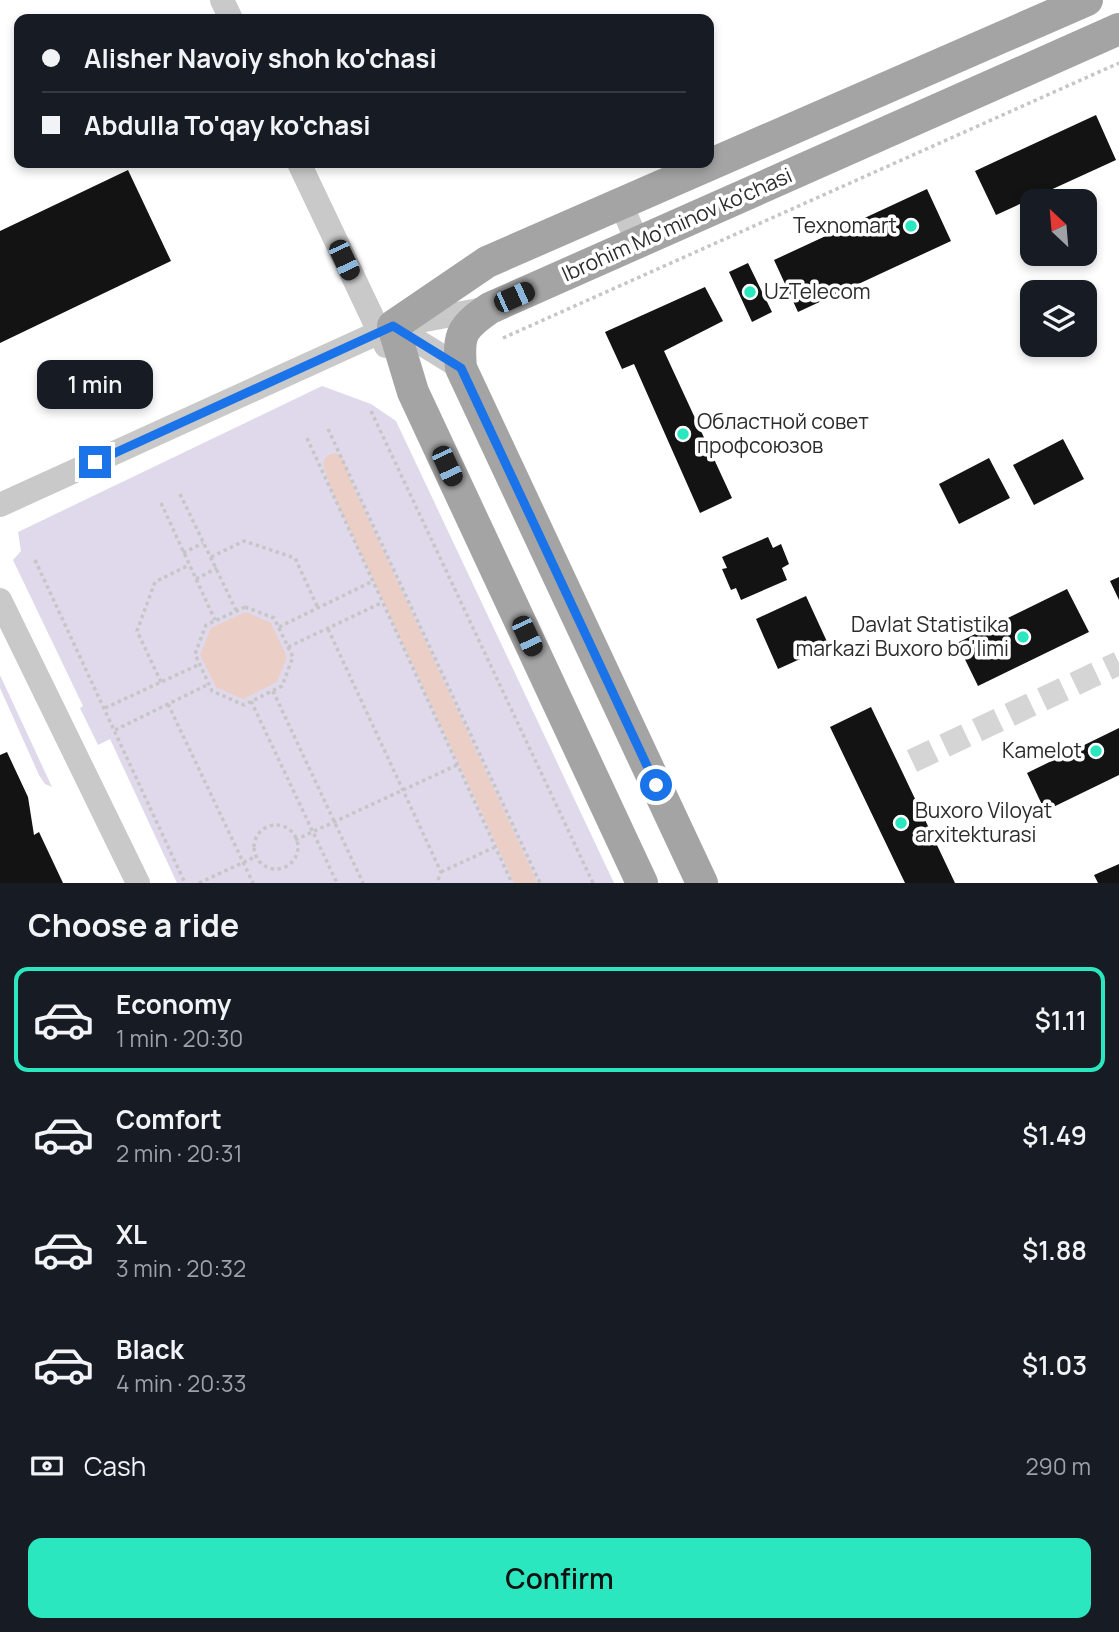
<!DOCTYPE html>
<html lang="en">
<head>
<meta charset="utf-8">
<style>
	body { margin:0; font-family:Manrope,sans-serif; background:#20242c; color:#f1f3f6; height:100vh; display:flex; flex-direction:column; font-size:26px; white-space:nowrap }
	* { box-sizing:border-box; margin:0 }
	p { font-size:23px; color:#9ea1a6 }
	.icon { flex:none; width:38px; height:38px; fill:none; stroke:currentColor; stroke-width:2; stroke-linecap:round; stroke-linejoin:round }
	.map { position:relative; height:883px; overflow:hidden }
	.drawer { display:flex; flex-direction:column; background:#171b24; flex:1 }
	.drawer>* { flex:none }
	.guide { position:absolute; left:14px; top:14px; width:700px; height:154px; border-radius:14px; box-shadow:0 4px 10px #0003; display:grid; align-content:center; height:154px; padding:0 28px; background:#171b24 }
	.needle { width:46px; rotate:334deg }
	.buttons { position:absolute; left:1020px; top:189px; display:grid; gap:14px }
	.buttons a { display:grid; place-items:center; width:77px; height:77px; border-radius:14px; background:#171b24; box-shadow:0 4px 10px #0003; font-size:35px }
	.end { position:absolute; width:32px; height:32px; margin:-16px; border:9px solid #1a73e8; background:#fff; box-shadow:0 0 0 4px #fff }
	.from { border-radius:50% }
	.bubble { position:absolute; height:49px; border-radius:14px; background:#171b24; box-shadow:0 4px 10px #0003; font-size:23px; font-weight:600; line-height:49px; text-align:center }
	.car { position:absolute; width:21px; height:42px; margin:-21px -10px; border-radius:9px; box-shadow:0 0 5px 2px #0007; background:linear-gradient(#222 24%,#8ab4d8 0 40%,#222 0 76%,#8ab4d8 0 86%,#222 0) }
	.guide b { display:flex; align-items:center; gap:24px; height:66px; font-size:26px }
	.guide b+b { border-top:2px solid #363941 }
	.guide i { width:18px; height:18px; background:#f1f3f6 }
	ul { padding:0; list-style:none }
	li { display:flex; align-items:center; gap:21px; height:105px; margin:0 14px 10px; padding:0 14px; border:4px solid transparent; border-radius:14px }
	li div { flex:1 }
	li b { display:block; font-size:26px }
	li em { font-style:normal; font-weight:600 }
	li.on { border-color:#2be7bf }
	li>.icon { width:63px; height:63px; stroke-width:1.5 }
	h2 { padding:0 28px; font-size:32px; line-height:84px }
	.pay { display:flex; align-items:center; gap:18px; height:77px; padding:0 28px; font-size:26px }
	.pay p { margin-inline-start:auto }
	.button { display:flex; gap:14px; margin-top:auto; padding:14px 28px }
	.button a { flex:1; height:80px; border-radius:14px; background:#2be7bf; color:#111; font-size:28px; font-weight:600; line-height:80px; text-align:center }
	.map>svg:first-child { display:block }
	.green { fill:#dfd9eb }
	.water { fill:#ebcec5 }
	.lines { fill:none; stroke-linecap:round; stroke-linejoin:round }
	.canal { stroke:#ebcec5; stroke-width:21 }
	.building { fill:#131313 }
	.minor-tunnel { stroke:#d5d5d5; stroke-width:24; stroke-dasharray:24 12; stroke-linecap:butt }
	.path { stroke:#c6c6c6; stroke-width:3.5; stroke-dasharray:3.5 3.5; stroke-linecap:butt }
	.minor { stroke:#c9c9c9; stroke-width:24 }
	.major { stroke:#a4a4a4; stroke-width:32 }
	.route { stroke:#1a73e8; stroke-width:9 }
	.poi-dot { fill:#2be7bf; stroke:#fff; stroke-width:2.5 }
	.labels { text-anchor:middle; stroke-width:7; stroke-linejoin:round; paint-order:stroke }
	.street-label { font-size:21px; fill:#2c2c2c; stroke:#fff }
	.poi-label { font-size:21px; fill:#2c2c2c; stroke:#fff; text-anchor:end }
</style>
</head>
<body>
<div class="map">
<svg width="1119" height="883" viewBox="0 0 1119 883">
	<rect width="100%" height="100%" fill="#fff"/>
	<path class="green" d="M322 386 371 404 396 421 614 883H177L110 739 98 745 80 708 83 706 13 560 21 551 18 532Z
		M0 675 52 787 45 784 39 775 0 688Z"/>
	<path class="water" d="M246 612 271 623 287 657 277 682 243 699 216 687 200 655 211 628Z"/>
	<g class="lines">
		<path class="canal" d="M334 464 341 485 526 883"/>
	</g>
	<path class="building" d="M1096 115 1116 160 996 215 975 171Z
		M128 170 171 261 0 343V231Z
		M927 189 951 241 798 312 774 260Z
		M748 263 772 312 752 322 729 272Z
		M705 287 723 321 664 351 732 498 700 513 634 364 622 369 605 332Z
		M1063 439 1084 479 1034 505 1013 465Z
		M989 458 1010 498 959 524 939 484Z
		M768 537 773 548 781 544 789 564 782 568 787 580 741 600 736 588 731 590 722 569 727 568 722 557Z
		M1119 577V600L1110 581Z
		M1067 589 1089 632 978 686 957 643Z
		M806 596 829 646 778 669 756 619Z
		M871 707 898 763 955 883H905L830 727Z
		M1119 728V775L1045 811 1027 773Z
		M7 752 28 797 34 835 39 832 63 883H0V755Z
		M1119 864V883H1098L1094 875Z"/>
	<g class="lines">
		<path class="minor-tunnel" d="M912 761 1119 663"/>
		<path class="path" d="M503 338 1119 63
			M371 411 593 883
			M328 429 540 883
			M307 438 512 883
			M180 494 236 610
			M161 503 215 620
			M183 553 203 543
			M211 557 244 541 295 558 318 608
			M35 560 185 883
			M196 579 217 568
			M245 607 274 618 293 657 282 686 244 705 212 691 195 654 206 625Z
			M279 627 371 582
			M328 629 441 872 437 883
			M288 647 381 603
			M161 682 137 631 155 582 189 565
			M273 691 363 883
			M251 701 337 883
			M168 704 253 883
			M105 708 200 664
			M115 730 209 684
			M254 847a22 22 0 1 1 44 0a22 22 0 1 1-44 0Z
			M295 840 457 765
			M441 872 495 847
			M199 883 257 856"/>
		<path class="minor" d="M222 0 231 19
			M299 163 386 346
			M620 202 638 243
			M393 326 461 368
			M0 505 393 326 489 308
			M0 600 138 883"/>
		<path class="major" d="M642 883 413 392 393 326 487 262 1087 0
			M702 883 461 368C458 334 461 328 490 308L1119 29"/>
	</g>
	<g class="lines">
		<path class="route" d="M95 462 393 326 461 368 656 785"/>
	</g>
	<g class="poi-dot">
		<circle cx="911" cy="226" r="7"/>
		<circle cx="750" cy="292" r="7"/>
		<circle cx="683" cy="434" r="7"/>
		<circle cx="1023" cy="637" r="7"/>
		<circle cx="1096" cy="751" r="7"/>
		<circle cx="901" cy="823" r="7"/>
	</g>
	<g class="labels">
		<g class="street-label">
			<text transform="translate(677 225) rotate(-24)" y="7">Ibrohim Mo'minov ko'chasi</text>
		</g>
		<g class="poi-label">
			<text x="897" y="233">Texnomart</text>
			<text x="764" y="299" text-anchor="start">UzTelecom</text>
			<text x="697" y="429" text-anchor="start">Областной совет<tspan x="697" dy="24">профсоюзов</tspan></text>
			<text x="1009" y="632">Davlat Statistika<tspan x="1009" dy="24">markazi Buxoro bo'limi</tspan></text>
			<text x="1082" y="758">Kamelot</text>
			<text x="915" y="818" text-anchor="start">Buxoro Viloyat<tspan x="915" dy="24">arxitekturasi</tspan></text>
		</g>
	</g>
</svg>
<div class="buttons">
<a><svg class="needle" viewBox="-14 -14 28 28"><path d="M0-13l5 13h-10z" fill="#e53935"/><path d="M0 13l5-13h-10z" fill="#9ea1a6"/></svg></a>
<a><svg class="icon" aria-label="layers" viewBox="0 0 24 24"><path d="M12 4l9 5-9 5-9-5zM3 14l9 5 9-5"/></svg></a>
</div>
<i class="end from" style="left:656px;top:785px"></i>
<i class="end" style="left:95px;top:462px"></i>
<div class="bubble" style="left:37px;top:360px;width:116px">1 min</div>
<i class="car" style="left:344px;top:260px;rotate:155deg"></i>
<i class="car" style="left:514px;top:297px;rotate:66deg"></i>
<i class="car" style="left:447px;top:466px;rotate:155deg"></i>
<i class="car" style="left:527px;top:636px;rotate:155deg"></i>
<div class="guide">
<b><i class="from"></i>Alisher Navoiy shoh ko'chasi</b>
<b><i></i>Abdulla To'qay ko'chasi</b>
</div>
</div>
<section class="drawer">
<h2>Choose a ride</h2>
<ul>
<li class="on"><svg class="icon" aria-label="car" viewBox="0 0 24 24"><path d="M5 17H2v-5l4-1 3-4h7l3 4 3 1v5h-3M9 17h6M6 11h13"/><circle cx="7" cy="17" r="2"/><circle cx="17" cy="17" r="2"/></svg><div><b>Economy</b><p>1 min · 20:30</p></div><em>$1.11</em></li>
<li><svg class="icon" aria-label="car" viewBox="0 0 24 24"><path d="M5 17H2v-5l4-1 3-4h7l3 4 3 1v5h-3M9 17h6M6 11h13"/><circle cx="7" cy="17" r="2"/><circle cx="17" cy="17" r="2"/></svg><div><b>Comfort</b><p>2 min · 20:31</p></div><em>$1.49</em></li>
<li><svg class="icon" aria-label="car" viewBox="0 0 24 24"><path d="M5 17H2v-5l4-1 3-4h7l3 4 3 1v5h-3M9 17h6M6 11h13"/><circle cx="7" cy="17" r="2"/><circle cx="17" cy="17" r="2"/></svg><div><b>XL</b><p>3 min · 20:32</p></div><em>$1.88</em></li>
<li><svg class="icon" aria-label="car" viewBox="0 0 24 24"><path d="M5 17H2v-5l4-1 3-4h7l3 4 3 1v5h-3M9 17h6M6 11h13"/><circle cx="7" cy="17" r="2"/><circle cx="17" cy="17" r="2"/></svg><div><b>Black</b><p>4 min · 20:33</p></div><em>$1.03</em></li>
</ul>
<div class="pay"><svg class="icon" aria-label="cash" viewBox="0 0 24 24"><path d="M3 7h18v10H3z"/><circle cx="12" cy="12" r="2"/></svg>Cash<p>290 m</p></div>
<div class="button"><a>Confirm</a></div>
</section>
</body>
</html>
